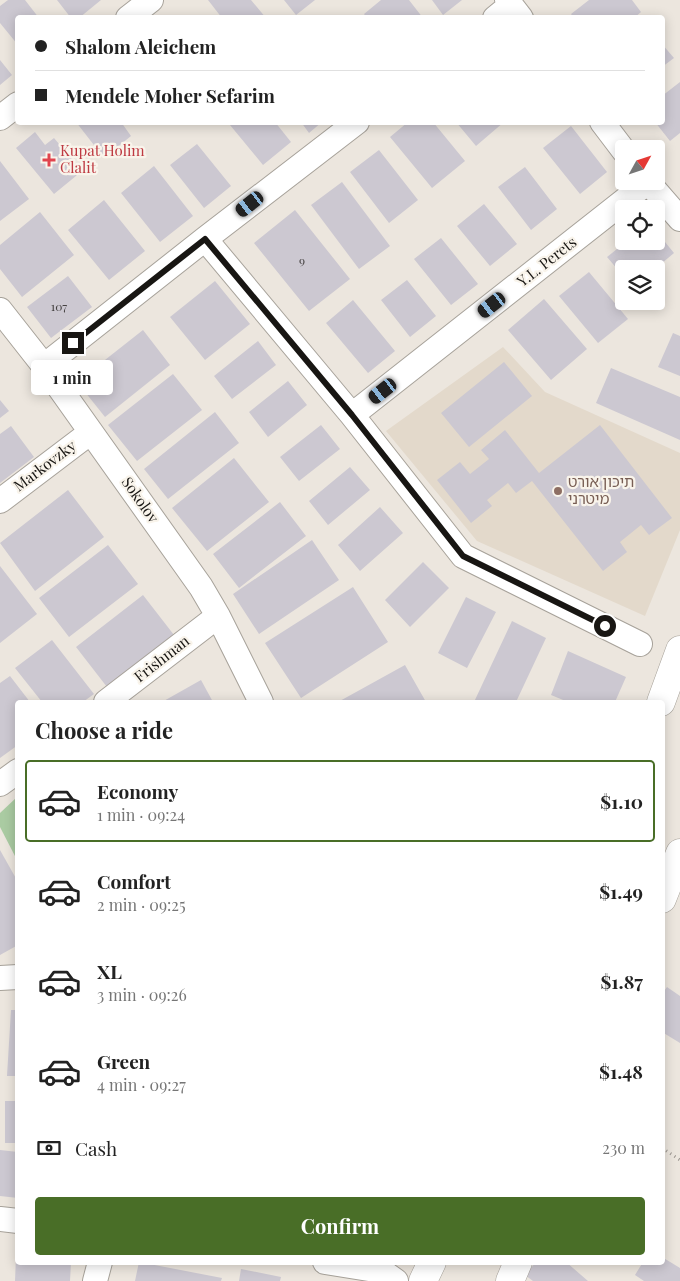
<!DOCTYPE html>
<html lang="en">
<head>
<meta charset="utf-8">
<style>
	body { margin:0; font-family:"Playfair Display","Noto Sans Hebrew",serif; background:#f6f6f6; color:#222; height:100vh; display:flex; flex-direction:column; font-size:19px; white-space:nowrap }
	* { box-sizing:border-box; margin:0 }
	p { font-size:16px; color:#767676 }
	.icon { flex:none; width:28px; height:28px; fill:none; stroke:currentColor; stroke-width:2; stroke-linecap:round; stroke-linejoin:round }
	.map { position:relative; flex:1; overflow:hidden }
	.drawer { position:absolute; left:15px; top:700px; width:650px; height:565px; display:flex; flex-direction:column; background:#fff; border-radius:5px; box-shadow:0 2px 12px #0003 }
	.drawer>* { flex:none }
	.banner { position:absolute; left:15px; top:15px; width:650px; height:110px; border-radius:5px; box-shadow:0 2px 12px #0003; display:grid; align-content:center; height:110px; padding:0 20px; background:#fff }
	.needle { width:32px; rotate:50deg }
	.buttons { position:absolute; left:615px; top:140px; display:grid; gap:10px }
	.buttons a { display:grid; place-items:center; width:50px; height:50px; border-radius:5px; background:#fff; box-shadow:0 2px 12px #0003; font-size:25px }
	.end { position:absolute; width:22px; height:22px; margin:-11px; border:6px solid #181613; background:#fff; box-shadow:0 0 0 2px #fff }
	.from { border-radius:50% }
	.bubble { position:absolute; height:35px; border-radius:5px; background:#fff; box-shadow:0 2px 12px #0003; font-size:16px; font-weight:700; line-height:35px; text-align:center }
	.car { position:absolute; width:15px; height:30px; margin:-15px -8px; border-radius:6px; box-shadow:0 0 4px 1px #0007; background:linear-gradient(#222 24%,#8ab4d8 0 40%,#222 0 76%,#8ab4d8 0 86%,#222 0) }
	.banner b { display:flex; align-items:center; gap:18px; height:48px; font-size:19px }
	.banner b+b { border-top:1px solid #e0e0e0 }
	.banner i { width:12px; height:12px; background:#222 }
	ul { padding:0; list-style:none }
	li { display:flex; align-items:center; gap:15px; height:82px; margin:0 10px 8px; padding:0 10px; border:2px solid transparent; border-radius:5px }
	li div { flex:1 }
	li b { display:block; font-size:19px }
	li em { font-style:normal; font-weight:700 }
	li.on { border-color:#496e27 }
	li>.icon { width:45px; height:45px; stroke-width:1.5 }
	h2 { padding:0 20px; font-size:22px; line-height:60px }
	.pay { display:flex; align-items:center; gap:12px; height:55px; padding:0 20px; font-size:19px }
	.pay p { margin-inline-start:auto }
	.action { display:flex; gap:10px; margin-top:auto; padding:10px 20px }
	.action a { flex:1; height:58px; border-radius:5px; background:#496e27; color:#fff; font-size:20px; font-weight:700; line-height:58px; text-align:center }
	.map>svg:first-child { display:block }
	.built { fill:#e3d9cb }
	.green { fill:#aacba2 }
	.building { fill:#ccc8d1 }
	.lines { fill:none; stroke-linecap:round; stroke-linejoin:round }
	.minor-casing { stroke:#a7a29a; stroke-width:26 }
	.major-casing { stroke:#a7a29a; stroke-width:29 }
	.path { stroke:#9a958f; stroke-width:3; stroke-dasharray:1 4; stroke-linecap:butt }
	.minor { stroke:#fff; stroke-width:24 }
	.major { stroke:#fff; stroke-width:28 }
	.route { stroke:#181613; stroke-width:6 }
	.health-dot { fill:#e0444e; stroke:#f9f4eb; stroke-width:2 }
	.education-dot { fill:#8d6e63; stroke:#f9f4eb; stroke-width:2 }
	.labels { text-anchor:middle; stroke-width:4.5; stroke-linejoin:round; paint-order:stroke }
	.number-label { font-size:12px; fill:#454242 }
	.health-label { font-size:15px; fill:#be3a42; stroke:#f9f4eb; text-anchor:start }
	.street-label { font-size:15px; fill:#181613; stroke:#f9f4eb }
	.education-label { font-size:15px; fill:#785e54; stroke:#f9f4eb; text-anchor:start }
</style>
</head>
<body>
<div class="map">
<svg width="680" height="1281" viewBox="0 0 680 1281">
	<rect width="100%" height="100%" fill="#ece6de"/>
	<path class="built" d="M503 347 545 392 680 453V530L645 616 477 541 386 431Z"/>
	<path class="green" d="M17 797V860L0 827V813Z"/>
	<path class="building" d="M8 0H25L39 18H18V45L0 23V6Z
		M57 0H101L79 18H71Z
		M208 0H251L266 18H222Z
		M284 0H315L296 15Z
		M381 0H409L423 18H367L364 14Z
		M432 0H462L443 15Z
		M589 0H632L641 12 634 18H574L571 14Z
		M662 44 674 58 662 67Z
		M0 60 12 75 0 85Z
		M680 82V133L670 141 655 122H662V96Z
		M76 122H121L131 136 104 158Z
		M234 122H275L291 142 263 165 230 125Z
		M301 122H322L309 133Z
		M408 122H433L465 161 432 188 390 137Z
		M456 122H504L476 146Z
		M571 126 607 172 580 194 543 148Z
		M35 132 45 145 54 138 82 171 54 194 16 148Z
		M197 144 231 186 204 208 170 165Z
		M379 150 418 200 389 223 350 172Z
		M0 161 29 199 0 221Z
		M154 166 193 216 160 242 121 193Z
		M525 167 557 209 531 230 498 187Z
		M342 182 390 246 359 269 311 205Z
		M104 200 145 251 109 280 68 230Z
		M484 204 517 244 490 266 457 226Z
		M295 210 350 279 309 311 254 243Z
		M40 212 74 255 22 297 0 269V245Z
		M656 231 674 253 655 269H624V277L607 257 627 241H656Z
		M441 238 478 284 451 305 414 259Z
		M589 272 628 319 598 343 559 296Z
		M68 276 92 307 51 338 27 307Z
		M407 280 436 316 410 337 381 300Z
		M215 281 250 324 205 360 170 317Z
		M544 299 587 349 551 380 508 330Z
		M353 300 395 351 368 373 326 323Z
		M143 330 170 365 105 417 77 382Z
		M673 333 680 336V376L658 367Z
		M258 341 276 365 232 399 214 376Z
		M504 362 532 396 469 447 441 413Z
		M611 368 680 397V440L596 403Z
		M173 374 202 410 137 461 108 425Z
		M288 381 307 405 268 437 249 412Z
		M0 400 9 411 0 418Z
		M215 412 239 443 168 499 144 469Z
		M321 425 340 449 299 481 280 457Z
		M600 425 672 518 649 535 641 525 620 542 627 552 603 571 532 481 516 493 508 483 487 500 492 506 471 523 437 480 460 462 470 474 489 459 481 450 505 430 539 473Z
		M11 426 34 457 0 483V434Z
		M234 458 269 502 207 551 172 508Z
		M350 467 370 490 328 525 309 501Z
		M68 490 104 537 35 591 0 543Z
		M280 502 306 536 239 588 213 554Z
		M380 507 403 533 360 571 338 545Z
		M312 540 339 580 259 634 233 594Z
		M108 545 138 584 69 637 39 598Z
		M423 562 449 588 410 627 385 600Z
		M0 566 37 614 0 643Z
		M353 587 388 642 301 698 265 643Z
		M143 595 174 635 107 687 76 647Z
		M466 597 496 612 467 668 438 653Z
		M512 621 546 638 516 702H474Z
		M52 640 94 694 83 702H42L15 668Z
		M568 651 626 677 615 702H568L551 695Z
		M405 665 426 702H338Z
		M10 676 30 702H18V745L0 758V683Z
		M201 680 213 702H162Z
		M0 850 18 882V945L0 955Z
		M667 987 680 996V1043L662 1032V994Z
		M11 1010H18V1076H7Z
		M5 1101H18V1143H5Z
		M0 1150 18 1152V1198L0 1196Z
		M16 1256 18 1262H71L70 1281H15Z
		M662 1257 680 1268V1281H644L635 1275 643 1262H662Z
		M139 1262 222 1278 221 1281H135Z
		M536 1262H566L588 1281H533L525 1275Z
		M241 1269 281 1277 280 1281H239Z"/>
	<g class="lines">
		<defs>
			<path id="minor" d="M507 0 521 18
				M128 18 151 0
				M495 18 511 5
				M0 118 18 104
				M602 122 624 151
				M647 181 680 219
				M205 239 352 415 463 556 640 644
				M0 310 44 366 201 587 218 616 261 702
				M44 366 205 239 357 122
				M352 415 648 182
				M0 501 91 432
				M106 702 218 616
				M0 784 18 771
				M0 978 18 977
				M0 1219 18 1221
				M325 1262 382 1271 396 1281
				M95 1281 100 1262"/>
			<path id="major" d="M661 702 680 650
				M662 899 680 853
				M423 1281 432 1262
				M510 1281 518 1262"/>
		</defs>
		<use href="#minor" class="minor-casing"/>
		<use href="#major" class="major-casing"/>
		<path class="path" d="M662 1148 680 1160"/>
		<use href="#minor" class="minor"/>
		<use href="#major" class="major"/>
	</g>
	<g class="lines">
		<path class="route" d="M73 343 205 239 352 415 463 556 605 626"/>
	</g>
	<path class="health-dot" d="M46.5 152.5h5v5h5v5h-5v5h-5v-5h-5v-5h5z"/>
	<circle class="education-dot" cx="558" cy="491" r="5"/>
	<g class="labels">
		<g class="number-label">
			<text x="302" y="265">9</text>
			<text x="59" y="311">107</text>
		</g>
		<g class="health-label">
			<text x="60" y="156">Kupat Holim<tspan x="60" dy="17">Clalit</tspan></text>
		</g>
		<g class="street-label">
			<text transform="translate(547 262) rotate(-38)" y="5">Y.L. Perets</text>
			<text transform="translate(45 466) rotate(-37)" y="5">Markovzky</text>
			<text transform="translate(140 500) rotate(55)" y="5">Sokolov</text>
			<text transform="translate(162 659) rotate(-38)" y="5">Frishman</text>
		</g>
		<g class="education-label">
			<text x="568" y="487">תיכון אורט<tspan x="568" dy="17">מיטרני</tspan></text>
		</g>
	</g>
</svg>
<div class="buttons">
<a><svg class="needle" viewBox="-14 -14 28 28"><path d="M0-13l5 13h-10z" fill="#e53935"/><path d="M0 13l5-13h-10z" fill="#767676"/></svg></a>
<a><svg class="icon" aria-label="locate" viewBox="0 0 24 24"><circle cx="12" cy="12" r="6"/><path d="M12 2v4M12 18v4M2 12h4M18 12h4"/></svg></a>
<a><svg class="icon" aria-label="layers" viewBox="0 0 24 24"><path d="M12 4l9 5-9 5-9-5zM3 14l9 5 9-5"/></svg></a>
</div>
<i class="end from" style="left:605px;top:626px"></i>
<i class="end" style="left:73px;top:343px"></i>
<div class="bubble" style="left:31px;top:360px;width:82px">1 min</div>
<i class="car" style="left:250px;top:204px;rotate:232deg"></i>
<i class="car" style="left:492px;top:305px;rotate:232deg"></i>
<i class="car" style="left:383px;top:391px;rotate:232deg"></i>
<div class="banner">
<b><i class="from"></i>Shalom Aleichem</b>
<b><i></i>Mendele Moher Sefarim</b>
</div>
<section class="drawer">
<h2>Choose a ride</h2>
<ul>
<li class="on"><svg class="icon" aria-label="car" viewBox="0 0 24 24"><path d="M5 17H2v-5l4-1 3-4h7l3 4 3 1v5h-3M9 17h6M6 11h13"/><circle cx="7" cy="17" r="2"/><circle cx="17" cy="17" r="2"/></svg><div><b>Economy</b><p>1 min · 09:24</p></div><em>$1.10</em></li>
<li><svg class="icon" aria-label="car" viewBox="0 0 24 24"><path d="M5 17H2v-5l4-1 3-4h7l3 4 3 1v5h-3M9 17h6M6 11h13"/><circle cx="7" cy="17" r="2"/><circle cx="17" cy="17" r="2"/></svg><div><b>Comfort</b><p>2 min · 09:25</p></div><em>$1.49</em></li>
<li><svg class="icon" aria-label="car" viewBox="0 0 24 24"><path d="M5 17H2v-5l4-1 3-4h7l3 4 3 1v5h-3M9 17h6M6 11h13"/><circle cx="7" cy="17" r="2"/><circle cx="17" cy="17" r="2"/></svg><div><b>XL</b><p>3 min · 09:26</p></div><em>$1.87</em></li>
<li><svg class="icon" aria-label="car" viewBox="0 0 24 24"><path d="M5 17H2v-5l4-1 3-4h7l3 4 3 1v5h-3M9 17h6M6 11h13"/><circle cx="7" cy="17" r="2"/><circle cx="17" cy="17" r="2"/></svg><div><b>Green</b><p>4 min · 09:27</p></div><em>$1.48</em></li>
</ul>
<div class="pay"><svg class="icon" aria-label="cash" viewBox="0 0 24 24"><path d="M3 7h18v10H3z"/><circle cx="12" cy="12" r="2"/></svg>Cash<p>230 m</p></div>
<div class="action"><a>Confirm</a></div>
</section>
</div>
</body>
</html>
